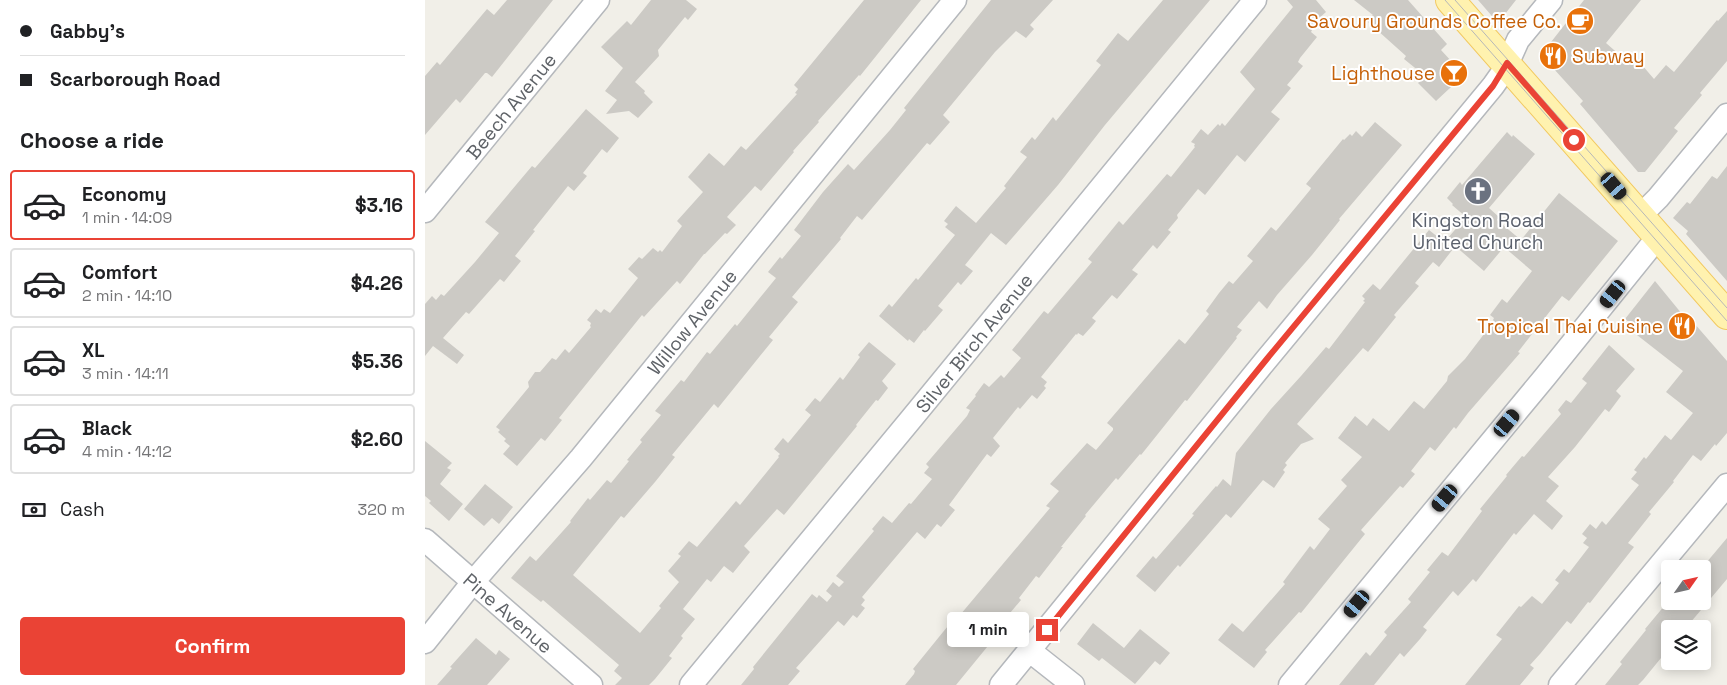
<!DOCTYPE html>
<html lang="en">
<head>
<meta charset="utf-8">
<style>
	body { margin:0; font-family:"Space Grotesk",sans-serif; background:#f6f6f6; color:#202124; height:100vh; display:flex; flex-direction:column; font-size:19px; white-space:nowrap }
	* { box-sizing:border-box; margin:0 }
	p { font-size:16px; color:#757577 }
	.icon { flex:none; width:28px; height:28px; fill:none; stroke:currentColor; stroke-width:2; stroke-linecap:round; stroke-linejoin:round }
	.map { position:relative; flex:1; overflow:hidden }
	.side { display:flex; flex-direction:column; background:#fff; width:425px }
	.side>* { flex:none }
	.top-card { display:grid; align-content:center; height:110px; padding:0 20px; background:#fff }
	.needle { width:32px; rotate:56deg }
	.buttons { position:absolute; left:1236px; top:560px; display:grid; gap:10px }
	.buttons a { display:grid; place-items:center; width:50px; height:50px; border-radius:5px; background:#fff; box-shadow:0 2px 12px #0003; font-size:25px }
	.end { position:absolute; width:22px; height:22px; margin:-11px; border:6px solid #ea4335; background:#fff; box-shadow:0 0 0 2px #fff }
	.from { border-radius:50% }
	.bubble { position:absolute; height:35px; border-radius:5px; background:#fff; box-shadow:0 2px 12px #0003; font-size:16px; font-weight:700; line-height:35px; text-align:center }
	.car { position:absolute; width:15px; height:30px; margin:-15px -8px; border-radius:6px; box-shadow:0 0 4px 1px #0007; background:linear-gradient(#222 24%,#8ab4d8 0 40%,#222 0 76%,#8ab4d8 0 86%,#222 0) }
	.top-card b { display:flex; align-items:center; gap:18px; height:48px; font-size:19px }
	.top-card b+b { border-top:1px solid #e0e0e0 }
	.top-card i { width:12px; height:12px; background:#202124 }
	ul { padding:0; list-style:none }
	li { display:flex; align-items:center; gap:15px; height:70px; margin:0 10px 8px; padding:0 10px; border:2px solid #e0e0e0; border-radius:5px }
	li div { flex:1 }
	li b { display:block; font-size:19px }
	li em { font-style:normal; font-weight:700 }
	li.active { border-color:#ea4335 }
	li>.icon { width:45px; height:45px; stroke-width:1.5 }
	h2 { padding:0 20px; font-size:22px; line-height:60px }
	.pay { display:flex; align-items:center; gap:12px; height:55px; padding:0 20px; font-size:19px }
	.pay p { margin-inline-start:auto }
	.button { display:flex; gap:10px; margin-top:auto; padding:10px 20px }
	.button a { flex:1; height:58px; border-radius:5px; background:#ea4335; color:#fff; font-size:20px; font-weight:700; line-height:58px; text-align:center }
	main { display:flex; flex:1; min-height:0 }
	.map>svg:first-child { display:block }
	.building { fill:#cccac5 }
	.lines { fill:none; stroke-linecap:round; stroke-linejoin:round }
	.minor-casing { stroke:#b5b8bc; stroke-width:25 }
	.major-casing { stroke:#f2c960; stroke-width:30 }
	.minor { stroke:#fff; stroke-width:22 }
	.major { stroke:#fff2af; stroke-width:28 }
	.tram { stroke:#b6b7b8; stroke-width:1 }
	.route { stroke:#ea4335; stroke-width:6 }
	.labels { text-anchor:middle; stroke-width:4; stroke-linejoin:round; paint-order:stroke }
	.food-label { font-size:19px; fill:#c56008; stroke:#fff; text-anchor:end }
	.street-label { font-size:19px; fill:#5f6368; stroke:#fff }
	.worship-label { font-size:19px; fill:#5b616d; stroke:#fff }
</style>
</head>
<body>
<main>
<section class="side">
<div class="top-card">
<b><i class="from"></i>Gabby's</b>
<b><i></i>Scarborough Road</b>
</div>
<h2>Choose a ride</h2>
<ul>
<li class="active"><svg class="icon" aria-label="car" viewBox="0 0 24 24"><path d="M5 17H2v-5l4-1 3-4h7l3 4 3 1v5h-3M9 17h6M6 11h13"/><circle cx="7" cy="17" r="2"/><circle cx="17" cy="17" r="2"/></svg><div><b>Economy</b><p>1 min · 14:09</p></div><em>$3.16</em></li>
<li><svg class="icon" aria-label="car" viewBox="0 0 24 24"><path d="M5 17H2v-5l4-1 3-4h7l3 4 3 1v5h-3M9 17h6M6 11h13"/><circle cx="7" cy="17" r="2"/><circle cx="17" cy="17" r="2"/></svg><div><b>Comfort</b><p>2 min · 14:10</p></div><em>$4.26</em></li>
<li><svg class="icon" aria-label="car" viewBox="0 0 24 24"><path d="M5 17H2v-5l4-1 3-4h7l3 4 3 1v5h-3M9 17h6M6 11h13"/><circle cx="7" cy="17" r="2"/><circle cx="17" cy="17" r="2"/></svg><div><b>XL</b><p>3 min · 14:11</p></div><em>$5.36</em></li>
<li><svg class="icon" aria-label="car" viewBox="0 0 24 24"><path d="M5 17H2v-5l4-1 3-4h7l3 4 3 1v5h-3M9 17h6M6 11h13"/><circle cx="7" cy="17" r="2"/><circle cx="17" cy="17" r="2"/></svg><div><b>Black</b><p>4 min · 14:12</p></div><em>$2.60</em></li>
</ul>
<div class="pay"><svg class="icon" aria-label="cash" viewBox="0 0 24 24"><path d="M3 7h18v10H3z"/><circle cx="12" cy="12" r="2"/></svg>Cash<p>320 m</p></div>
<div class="button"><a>Confirm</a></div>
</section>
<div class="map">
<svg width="1302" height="685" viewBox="0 0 1302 685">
	<rect width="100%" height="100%" fill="#f1efe8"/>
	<path class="building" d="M82 0H128L67 77 62 73H60L35 103 31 99 0 135V76L12 62 15 65 62 9 69 15Z
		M226 0H261L272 9 263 20 260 17 233 50 234 56 210 82 220 91 219 93 228 102 213 118 204 111 181 114 192 100 180 91 198 68 176 47 202 21 206 25Z
		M439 0H496L435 76 434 75 393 121 394 122 368 151 369 152 336 191 330 186 302 217 311 225 302 234 300 233 280 254H279L255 284 252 281 219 317 217 315 134 418 137 420 120 441 116 438 92 466 78 454 85 446 79 441 81 439 73 432 75 430 71 427 104 387 103 382 110 372H115L127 358 131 360 140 349 144 353 166 327 165 326 166 323 162 320 171 309 176 313 179 309 185 313 213 278 203 269 214 257 217 259 228 248 233 252 235 250 237 252 257 226 252 221 278 192 263 177 284 153 299 166 316 146 321 150 372 94 370 93 373 89 369 85Z
		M566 0H628L605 25 609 29 601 38 591 31 570 52 518 115 525 122 505 145 502 143 437 220 432 216 415 238 416 239 367 297 373 302 344 337 348 340 297 403 293 408 289 404 247 455 250 457 230 482 199 518 196 516 148 575 215 633 236 608 234 606 254 582 243 571 256 556 253 554 264 541 272 547 311 501 315 505 354 457 353 456 355 454 349 449 358 438 363 443 386 415 380 410 390 398 395 402 415 377 418 380 435 357 433 355 444 342 471 364 457 381 463 388 453 401 451 400 431 425 432 426 359 515 352 509 319 546 325 552 308 573 299 566 286 582 282 579 258 609 270 619 256 636 258 638 244 656 247 658 230 679 224 685H190L197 678 189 671 194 665 118 600 116 602 86 578 105 556 111 561 146 522 145 521 163 498 165 500 182 480 186 483 204 461 202 460 217 442 215 440 236 415 230 411 256 380 259 382 282 352 285 354 310 324 312 326 351 278 343 272 355 257 357 259 376 236 369 230 398 192 423 164 429 170 465 130 481 110 479 108Z
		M738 0H785L680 125 633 185 581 245 566 233 540 265 548 271 536 285 533 282 513 306 518 310 500 331 499 330 489 343 484 339 483 341 454 316 464 304 467 307 491 278 493 280 530 235 520 227 523 224 519 221 531 206 551 223 581 188 579 186 602 157 595 152 607 137 610 140 628 117 631 121 676 65 671 61 693 33 703 41Z
		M862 0H891L901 12 884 27 887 30 886 32 892 37 875 58 873 62 878 66 862 85 866 88 846 112 855 119 820 162 812 155 780 195 773 189 752 215 753 218 743 230 746 232 732 249 728 245 707 270 713 274 692 299 687 295 667 318 671 321 667 326 658 336 653 333 652 335 651 334 616 377 622 382 619 386 621 388 612 399 607 395 595 409 593 407 568 438 575 446 566 457 562 454 524 505 530 510 516 527 512 524 500 539 492 532 437 597 440 600 436 605 440 608 432 618 428 615 419 626 413 621 371 668 375 671 363 685H316L329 669 328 667 387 594 392 598 394 595 402 602 407 596 401 591 408 582 414 587 419 582 411 576 449 531 447 529 458 516 467 523 484 503 486 504 507 479 499 473 504 467 501 464 542 416 545 410 541 408 551 396 550 395 559 383 564 387 576 375 579 378 596 358 587 350 619 311 623 314 667 262 663 259 694 221 698 225 742 174 746 177 770 147 769 146 770 144 766 142 776 129 783 135 793 124 795 126 797 123 800 126 830 89 815 72 868 7Z
		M929 0H983L1022 44 1016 50 1039 75 1011 101 993 83 1000 76 979 59 981 56 942 21 948 15Z
		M1053 0H1091L1073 23Z
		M1159 0H1216L1181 43 1205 64 1211 58 1229 79 1241 65 1249 72 1292 20 1293 21 1302 11V61L1275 93 1277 95 1249 128 1253 131 1220 172H1213L1155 104 1158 101 1118 57 1119 51Z
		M161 109 194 138 182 153 177 149 158 173 162 176 149 191 143 186 108 230 110 231 90 256 96 261 79 282 75 279 44 314 41 312 18 338 39 355 32 364 8 346 0 356V304L7 296 11 300 16 294 19 296 50 262 74 233 60 222 107 166 110 168Z
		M950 122 977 145 914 219 915 220 887 255 852 295 842 309 834 301 812 327 817 330 811 337 812 338 762 401 760 400 716 455 715 454 693 480 691 478 660 515 661 516 636 547H638L614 578 611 576 594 598 596 600 564 638 567 641 531 685H480L489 674 490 671 488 669 518 632 533 614 535 615 625 508 621 506 634 491 625 484 662 443 671 450 688 430V428L682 423 754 339 760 344 784 314 781 311 794 293 804 281 808 284 828 261 822 256 846 227 851 231 871 207 885 190 886 188 881 184 918 139 919 140 925 134 927 136 931 131 937 137Z
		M1082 132 1087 137 1088 135 1110 154 1064 208 1074 217 1072 220 1096 240 1134 193 1193 241 1144 301 1137 296 1093 352 1095 353 1043 413 1031 429 1029 427 1010 451 1005 447 986 471 990 474 978 488 975 486 936 530 940 534 876 613 874 612 840 650 842 652 829 668 793 640 807 623 818 632 860 584 858 582 885 546 889 550 905 529 893 519 922 486 916 480 937 457 913 438 930 416 942 426 948 418 964 431 989 401 999 409 1022 381 1023 376 1040 359 1069 321 1068 320 1069 318 1065 315 1077 299 1082 303 1107 271 1079 247 1059 271 1022 239 1041 217 1027 205 1028 204 1022 198 1035 182 1037 185Z
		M1302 166V281L1261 234 1263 231 1248 218 1262 202 1265 204 1287 176 1292 179Z
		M1004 230 1028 249 1014 267 1008 262 990 283 994 286 969 315 971 317 943 352 938 348 872 424 889 439 876 444 860 463 862 465 858 470 860 472 849 488 838 480 806 518 801 514 755 567 753 565 730 592 711 576 728 556 731 559 769 515 767 514 791 486 792 487 798 479 806 486 811 453 846 409 876 376 901 347 904 349 940 302 938 301 940 299 937 296 948 284 955 290Z
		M1230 281 1257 314 1258 312 1269 323 1302 361V433L1291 446 1290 444 1276 461 1268 455 1248 481 1249 482 1224 512 1226 514 1203 543 1209 547 1165 603 1163 602 1146 624 1142 621 1115 654 1105 665 1109 668 1095 685H1040L1077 639 1071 635 1094 606 1096 607 1107 596 1117 604 1134 583 1130 580 1139 569 1144 573 1164 547 1158 543 1162 538 1157 534 1165 524 1171 529 1177 521 1181 525 1214 485 1206 479 1212 472 1209 470 1219 457 1221 459 1240 435 1246 440 1268 413 1241 392 1258 371 1212 335 1215 331 1200 319Z
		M1184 345 1210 369 1191 391 1196 396 1184 412 1180 409 1150 447 1123 477 1134 486 1121 501 1138 516 1127 530 1109 514 1091 535 1089 533 1051 582 1048 579 1033 596 1028 591 998 627 1002 630 995 639 979 657 975 653 949 685H914L941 652 945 656 962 635 959 632 986 602 983 599 1005 572 1002 570 1017 552 1023 556 1057 511 1055 509 1082 476 1081 475 1097 456 1099 457 1136 414 1133 410 1141 400 1146 403 1162 383 1157 379Z
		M0 441 27 463 22 468 26 470 15 484 38 504 24 521 4 503 6 501 0 496Z
		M60 484 88 507 74 524 67 518 59 526 39 509Z
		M1302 538V579L1260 629H1245V647L1218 680 1213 685H1180L1197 664 1195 662 1221 630 1220 629 1245 599V601H1278L1276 569Z
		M668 623 699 648 715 629 745 653 735 665 730 661 710 684 677 658 674 661 652 644Z
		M51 638 71 655 74 650 85 659 62 685H12L27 668 25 667Z"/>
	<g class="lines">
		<defs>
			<path id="minor" d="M0 211 173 0
				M1215 216 1233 198 1302 115
				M0 540 166 685
				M0 642 48 582 156 458 530 0
				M605 651 648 685
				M266 685 487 418 830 0
				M576 685 841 360 1068 86 1080 69 1093 40 1126 0
				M865 685 1120 377 1233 237
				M1135 685 1302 485"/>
			<path id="major" d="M1025 0 1302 315"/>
		</defs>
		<use href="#minor" class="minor-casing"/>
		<use href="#major" class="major-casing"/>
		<use href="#minor" class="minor"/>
		<use href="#major" class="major"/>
		<path class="tram" d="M1020 0 1302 321
			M1030 0 1302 308"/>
	</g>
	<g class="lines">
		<path class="route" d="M622 630 841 360 1068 86 1082 63 1149 140"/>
	</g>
	<defs>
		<symbol id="cafe-disc" viewBox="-11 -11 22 22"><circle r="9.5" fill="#e8710a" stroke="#fff"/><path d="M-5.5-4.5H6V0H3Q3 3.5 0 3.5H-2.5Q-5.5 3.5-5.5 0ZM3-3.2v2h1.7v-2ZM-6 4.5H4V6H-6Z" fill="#fff"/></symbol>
		<symbol id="restaurant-disc" viewBox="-11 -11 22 22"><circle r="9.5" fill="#e8710a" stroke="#fff"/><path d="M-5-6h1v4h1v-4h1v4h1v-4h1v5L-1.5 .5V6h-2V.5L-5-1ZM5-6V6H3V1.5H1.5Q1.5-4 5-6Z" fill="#fff"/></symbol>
		<symbol id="bar-disc" viewBox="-11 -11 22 22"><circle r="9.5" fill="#e8710a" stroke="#fff"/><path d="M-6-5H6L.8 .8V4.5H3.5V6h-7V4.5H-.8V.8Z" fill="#fff"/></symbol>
		<symbol id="church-disc" viewBox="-11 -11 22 22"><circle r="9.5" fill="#6b7280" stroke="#fff"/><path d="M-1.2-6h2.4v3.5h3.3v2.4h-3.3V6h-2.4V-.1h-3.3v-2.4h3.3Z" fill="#fff"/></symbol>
	</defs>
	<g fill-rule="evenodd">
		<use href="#cafe-disc" x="1139" y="5" width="32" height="32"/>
		<use href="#restaurant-disc" x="1112" y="40" width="32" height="32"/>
		<use href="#bar-disc" x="1013" y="57" width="32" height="32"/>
		<use href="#church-disc" x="1037" y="175" width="32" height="32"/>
		<use href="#restaurant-disc" x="1241" y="310" width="32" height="32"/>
	</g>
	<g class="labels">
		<g class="food-label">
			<text x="1136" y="28">Savoury Grounds Coffee Co.</text>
			<text x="1147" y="63" text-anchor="start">Subway</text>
			<text x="1010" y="80">Lighthouse</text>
			<text x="1238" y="333">Tropical Thai Cuisine</text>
		</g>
		<g class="street-label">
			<text transform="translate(86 106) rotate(-51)" y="7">Beech Avenue</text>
			<text transform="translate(267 322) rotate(-51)" y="7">Willow Avenue</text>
			<text transform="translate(549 343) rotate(-51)" y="7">Silver Birch Avenue</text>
			<text transform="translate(83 613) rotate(41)" y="7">Pine Avenue</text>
		</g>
		<g class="worship-label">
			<text x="1053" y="227">Kingston Road<tspan x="1053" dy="22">United Church</tspan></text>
		</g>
	</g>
</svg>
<div class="buttons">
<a><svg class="needle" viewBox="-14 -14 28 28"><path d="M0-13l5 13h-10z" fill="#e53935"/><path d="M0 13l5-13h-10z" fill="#757577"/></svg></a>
<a><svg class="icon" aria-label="layers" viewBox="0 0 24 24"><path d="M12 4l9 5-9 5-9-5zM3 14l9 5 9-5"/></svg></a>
</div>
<i class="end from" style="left:1149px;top:140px"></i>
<i class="end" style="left:622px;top:630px"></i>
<div class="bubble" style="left:522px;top:612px;width:82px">1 min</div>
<i class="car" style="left:1189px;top:186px;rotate:139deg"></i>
<i class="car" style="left:1188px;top:294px;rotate:219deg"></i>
<i class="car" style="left:1082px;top:423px;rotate:40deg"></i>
<i class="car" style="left:1020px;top:498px;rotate:220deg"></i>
<i class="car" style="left:932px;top:604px;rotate:220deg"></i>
</div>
</main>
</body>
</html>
